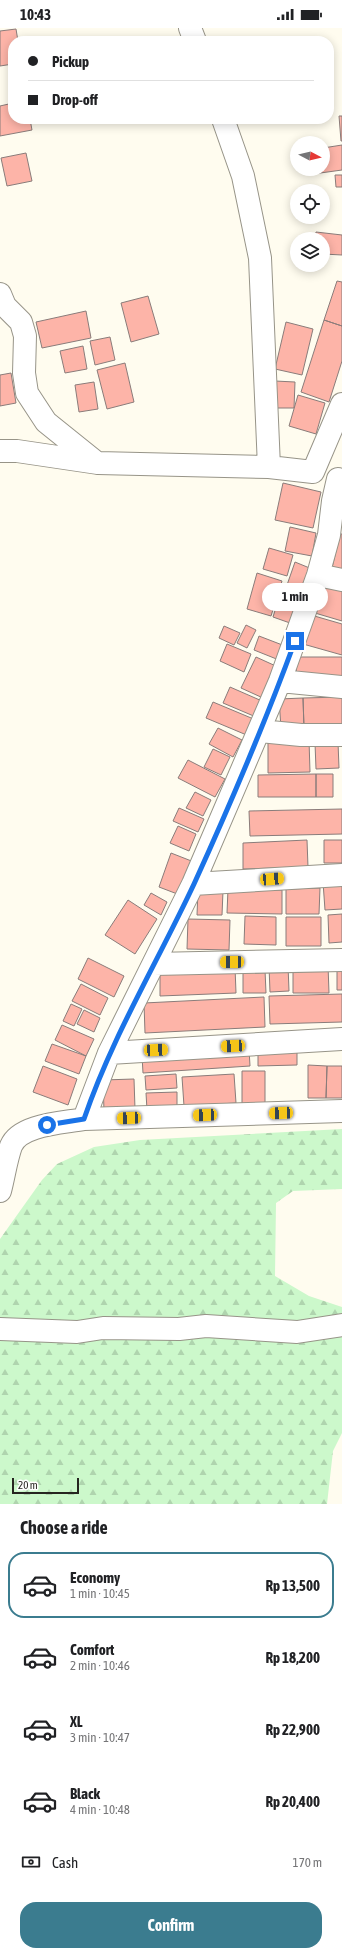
<!DOCTYPE html>
<html lang="en">
<head>
<meta charset="utf-8">
<style>
	body { margin:0; font-family:"Asap Condensed",sans-serif; background:#f2f2f2; color:#202124; height:100vh; display:flex; flex-direction:column; font-size:15px; white-space:nowrap }
	* { box-sizing:border-box; margin:0 }
	p { font-size:13px; color:#757577 }
	.icon { flex:none; width:22px; height:22px; fill:none; stroke:currentColor; stroke-width:2; stroke-linecap:round; stroke-linejoin:round }
	.map { position:relative; height:1476px; overflow:hidden }
	.sheet { display:flex; flex-direction:column; background:#fff; flex:1 }
	.sheet>* { flex:none }
	.guide { position:absolute; left:8px; top:8px; width:326px; height:88px; border-radius:16px; box-shadow:0 2px 10px #0003; display:grid; align-content:center; height:88px; padding:0 20px; background:#fff }
	.needle { width:26px; rotate:97deg }
	.buttons { position:absolute; left:290px; top:108px; display:grid; gap:8px }
	.buttons a { display:grid; place-items:center; width:40px; height:40px; border-radius:50%; background:#fff; box-shadow:0 2px 10px #0003; font-size:20px }
	.scale { position:absolute; left:12px; bottom:10px; width:67px; box-sizing:border-box; padding-left:4px; border:2px solid #262520; border-top:0; font-size:11px; line-height:14px; white-space:nowrap; color:#262520; -webkit-text-stroke:3px #fff; paint-order:stroke }
	.end { position:absolute; width:18px; height:18px; margin:-9px; border:5px solid #1a73e8; background:#fff; box-shadow:0 0 0 2px #fff }
	.from { border-radius:50% }
	.bubble { position:absolute; height:28px; border-radius:14px; background:#fff; box-shadow:0 2px 10px #0003; font-size:13px; font-weight:700; line-height:28px; text-align:center }
	.car { position:absolute; width:12px; height:24px; margin:-12px -6px; border-radius:5px; box-shadow:0 0 3px 1px #0007; background:linear-gradient(#f5c518 24%,#345 0 40%,#f5c518 0 76%,#345 0 86%,#f5c518 0) }
	.guide b { display:flex; align-items:center; gap:14px; height:38px; font-size:15px }
	.guide b+b { border-top:1px solid #e0e0e0 }
	.guide i { width:10px; height:10px; background:#202124 }
	ul { padding:0; list-style:none }
	li { display:flex; align-items:center; gap:12px; height:66px; margin:0 8px 6px; padding:0 12px; border:2px solid transparent; border-radius:16px }
	li div { flex:1 }
	li b { display:block; font-size:15px }
	li em { font-style:normal; font-weight:700 }
	li.on { border-color:#3b7c8f }
	li>.icon { width:36px; height:36px; stroke-width:1.5 }
	h2 { padding:0 20px; font-size:18px; line-height:48px }
	.pay { display:flex; align-items:center; gap:10px; height:44px; padding:0 20px; font-size:15px }
	.pay p { margin-inline-start:auto }
	.cta { display:flex; gap:8px; margin-top:auto; padding:8px 20px }
	.cta a { flex:1; height:46px; border-radius:16px; background:#3b7c8f; color:#fff; font-size:16px; font-weight:700; line-height:46px; text-align:center }
	.status { display:flex; justify-content:space-between; align-items:center; height:28px; padding:0 20px; background:#fff; direction:ltr }
	.status svg { height:11px; fill:currentColor }
	.map>svg:first-child { display:block }
	.forest { fill:url(#forest-firs) }
	.building { fill:#fdb4a8; stroke:#8a7c7a }
	.lines { fill:none; stroke-linecap:round; stroke-linejoin:round }
	.minor-casing { stroke:#979488; stroke-width:24 }
	.minor { stroke:#fff; stroke-width:22 }
	.route { stroke:#1a73e8; stroke-width:5 }
</style>
</head>
<body>
<div class="status"><b>10:43</b><svg viewBox="0 0 49 12"><path d="M0 12V9h3v3zM5 12V6h3v6zM10 12V3h3v9zM15 12V0h3v12zM26 1h20v11H26zM47 4h2v5h-2z"/></svg></div>
<div class="map">
<svg width="342" height="1476" viewBox="0 0 342 1476">
	<defs>
		<pattern id="forest-firs" width="22" height="20" patternUnits="userSpaceOnUse"><rect width="22" height="20" fill="#ccf8cb"/><path d="M5 1l3.5 6h-7zM16 11l3.5 6h-7z" fill="#afd4ae"/></pattern>
	</defs>
	<rect width="100%" height="100%" fill="#fffcef"/>
	<path class="forest" d="M342 1101V1161L293 1163 276 1175 275 1248 309 1268 342 1279V1405L333 1423 327 1476H0V1211L42 1152 57 1136 94 1119 140 1112Z"/>
	<path class="building" d="M16 1 18 13H13V36L0 38V3Z
		M13 75V91H30L32 102 0 108V78Z
		M339 88H342V113H341Z
		M342 117V142L313 146 312 141H323V120Z
		M26 125 32 153 7 158 1 130Z
		M335 147H342V159H336Z
		M316 204 342 207V227L323 226V211H315Z
		M337 253 342 254V298L324 292Z
		M148 268 159 306 131 314 121 275Z
		M86 283 91 310 42 320 36 294Z
		M324 292 342 298V333L329 374 301 364Z
		M286 294 313 301 302 347 275 341Z
		M110 309 115 332 95 337 90 313Z
		M83 318 87 341 65 345 60 323Z
		M125 335 134 374 107 381 97 342Z
		M11 345 16 375 0 378V347Z
		M275 353 295 354 294 380H274Z
		M94 354 98 381 79 384 75 357Z
		M298 367 325 375 316 406 289 398Z
		M283 455 321 464 313 500 275 492Z
		M290 499 316 505 312 528 285 523Z
		M340 506H342V542L332 540Z
		M269 520 293 527 287 548 263 541Z
		M295 534 312 541 304 563 287 557Z
		M257 545 282 553 271 588 247 581Z
		M323 555 342 561V593L315 585Z
		M281 563 299 568 290 595 273 589Z
		M311 587 342 596V627L303 616Z
		M246 597 256 602 247 620 237 615Z
		M224 598 240 605 234 617 219 610Z
		M259 608 285 618 279 632 254 622Z
		M227 616 251 626 244 644 220 633Z
		M256 629 278 639 263 670 241 660Z
		M297 629H342V654L296 653Z
		M230 659 262 673 256 689 223 675Z
		M342 669V698L304 700 303 670Z
		M303 670 304 700H281L279 671Z
		M213 674 256 692 249 708 206 690Z
		M218 700 242 712 233 729 209 716Z
		M309 712 310 744 268 745V714Z
		M338 714 339 740 316 741 315 715Z
		M213 721 230 729 221 747 204 739Z
		M188 732 225 751 215 769 178 750Z
		M316 746H333V769H316Z
		M316 746V769H258V747Z
		M195 764 211 772 203 788 186 780Z
		M179 780 204 791 198 804 173 793Z
		M342 781V806L250 808 249 783Z
		M178 798 196 806 189 823 170 815Z
		M307 812 308 839 243 841V815Z
		M324 812H342V835H324Z
		M171 825 194 834 180 867 159 859Z
		M342 853V881L325 882 323 854Z
		M320 860 319 886H286V861Z
		M228 861 282 862V886L227 885Z
		M198 862 223 863 222 887H197Z
		M151 865 167 874 161 887 144 877Z
		M128 872 157 891 135 926 105 907Z
		M342 886V914L329 915 328 887Z
		M245 888 276 889V917L244 916Z
		M286 889H321V918H286Z
		M188 891 230 892 229 922 187 921Z
		M88 930 124 948 114 969 78 951Z
		M288 937 289 963 270 964 269 938Z
		M328 937 329 965H293V938Z
		M337 938H342V962H337Z
		M235 939 236 965 160 968V943Z
		M243 942H265L266 965H243Z
		M81 956 108 970 100 987 72 973Z
		M342 966V994L270 996 269 968Z
		M264 969 265 999 145 1005 144 975Z
		M71 976 82 981 74 998 63 993Z
		M84 982 100 990 94 1004 77 996Z
		M62 997 94 1011 86 1028 55 1012Z
		M52 1016 86 1028 79 1046 45 1033Z
		M297 1019V1037L258 1038V1021Z
		M249 1021 250 1038 143 1045 142 1028Z
		M308 1037 327 1038 326 1070H308Z
		M43 1038 77 1051 68 1077 33 1064Z
		M327 1038H342V1070H326Z
		M242 1043H265V1076H242Z
		M176 1046 177 1060 146 1062 145 1048Z
		M234 1046 236 1075 184 1078 182 1049Z
		M134 1051 135 1081 104 1083 103 1052Z
		M177 1064V1081L147 1082 146 1065Z"/>
	<g class="lines">
		<defs>
			<path id="minor" d="M190 0 195 13
				M223 91 243 148 260 230 269 439
				M0 266 5 278 21 294 25 308 24 345 27 365 46 394 97 435
				M0 423H17L98 435 269 439 313 444 342 376
				M318 547 342 552
				M280 653 342 659
				M260 703 301 707H342
				M193 856 342 847
				M154 936 342 932
				M109 1025 342 1011
				M84 1091 342 1083
				M0 1163C4 1148 6 1132 11 1118 20 1096 64 1095 84 1091L109 1025 193 856 280 653 318 547 329 507 333 473 338 451
				M0 1301 77 1304 103 1300 179 1301 206 1298 297 1304 342 1297"/>
		</defs>
		<use href="#minor" class="minor-casing"/>
		<use href="#minor" class="minor"/>
	</g>
	<g class="lines">
		<path class="route" d="M47 1097 84 1091C112 1009 157 935 194 856 230 777 265 695 295 613"/>
	</g>
</svg>
<div class="buttons">
<a><svg class="needle" viewBox="-14 -14 28 28"><path d="M0-13l5 13h-10z" fill="#e53935"/><path d="M0 13l5-13h-10z" fill="#757577"/></svg></a>
<a><svg class="icon" aria-label="locate" viewBox="0 0 24 24"><circle cx="12" cy="12" r="6"/><path d="M12 2v4M12 18v4M2 12h4M18 12h4"/></svg></a>
<a><svg class="icon" aria-label="layers" viewBox="0 0 24 24"><path d="M12 4l9 5-9 5-9-5zM3 14l9 5 9-5"/></svg></a>
</div>
<div class="scale">20 m</div>
<i class="end from" style="left:47px;top:1097px"></i>
<i class="end" style="left:295px;top:613px"></i>
<div class="bubble" style="left:262px;top:555px;width:66px">1 min</div>
<i class="car" style="left:272px;top:851px;rotate:86deg"></i>
<i class="car" style="left:232px;top:934px;rotate:269deg"></i>
<i class="car" style="left:233px;top:1018px;rotate:267deg"></i>
<i class="car" style="left:156px;top:1022px;rotate:87deg"></i>
<i class="car" style="left:281px;top:1085px;rotate:268deg"></i>
<i class="car" style="left:205px;top:1087px;rotate:268deg"></i>
<i class="car" style="left:129px;top:1090px;rotate:268deg"></i>
<div class="guide">
<b><i class="from"></i>Pickup</b>
<b><i></i>Drop-off</b>
</div>
</div>
<section class="sheet">
<h2>Choose a ride</h2>
<ul>
<li class="on"><svg class="icon" aria-label="car" viewBox="0 0 24 24"><path d="M5 17H2v-5l4-1 3-4h7l3 4 3 1v5h-3M9 17h6M6 11h13"/><circle cx="7" cy="17" r="2"/><circle cx="17" cy="17" r="2"/></svg><div><b>Economy</b><p>1 min · 10:45</p></div><em>Rp 13,500</em></li>
<li><svg class="icon" aria-label="car" viewBox="0 0 24 24"><path d="M5 17H2v-5l4-1 3-4h7l3 4 3 1v5h-3M9 17h6M6 11h13"/><circle cx="7" cy="17" r="2"/><circle cx="17" cy="17" r="2"/></svg><div><b>Comfort</b><p>2 min · 10:46</p></div><em>Rp 18,200</em></li>
<li><svg class="icon" aria-label="car" viewBox="0 0 24 24"><path d="M5 17H2v-5l4-1 3-4h7l3 4 3 1v5h-3M9 17h6M6 11h13"/><circle cx="7" cy="17" r="2"/><circle cx="17" cy="17" r="2"/></svg><div><b>XL</b><p>3 min · 10:47</p></div><em>Rp 22,900</em></li>
<li><svg class="icon" aria-label="car" viewBox="0 0 24 24"><path d="M5 17H2v-5l4-1 3-4h7l3 4 3 1v5h-3M9 17h6M6 11h13"/><circle cx="7" cy="17" r="2"/><circle cx="17" cy="17" r="2"/></svg><div><b>Black</b><p>4 min · 10:48</p></div><em>Rp 20,400</em></li>
</ul>
<div class="pay"><svg class="icon" aria-label="cash" viewBox="0 0 24 24"><path d="M3 7h18v10H3z"/><circle cx="12" cy="12" r="2"/></svg>Cash<p>170 m</p></div>
<div class="cta"><a>Confirm</a></div>
</section>
</body>
</html>
